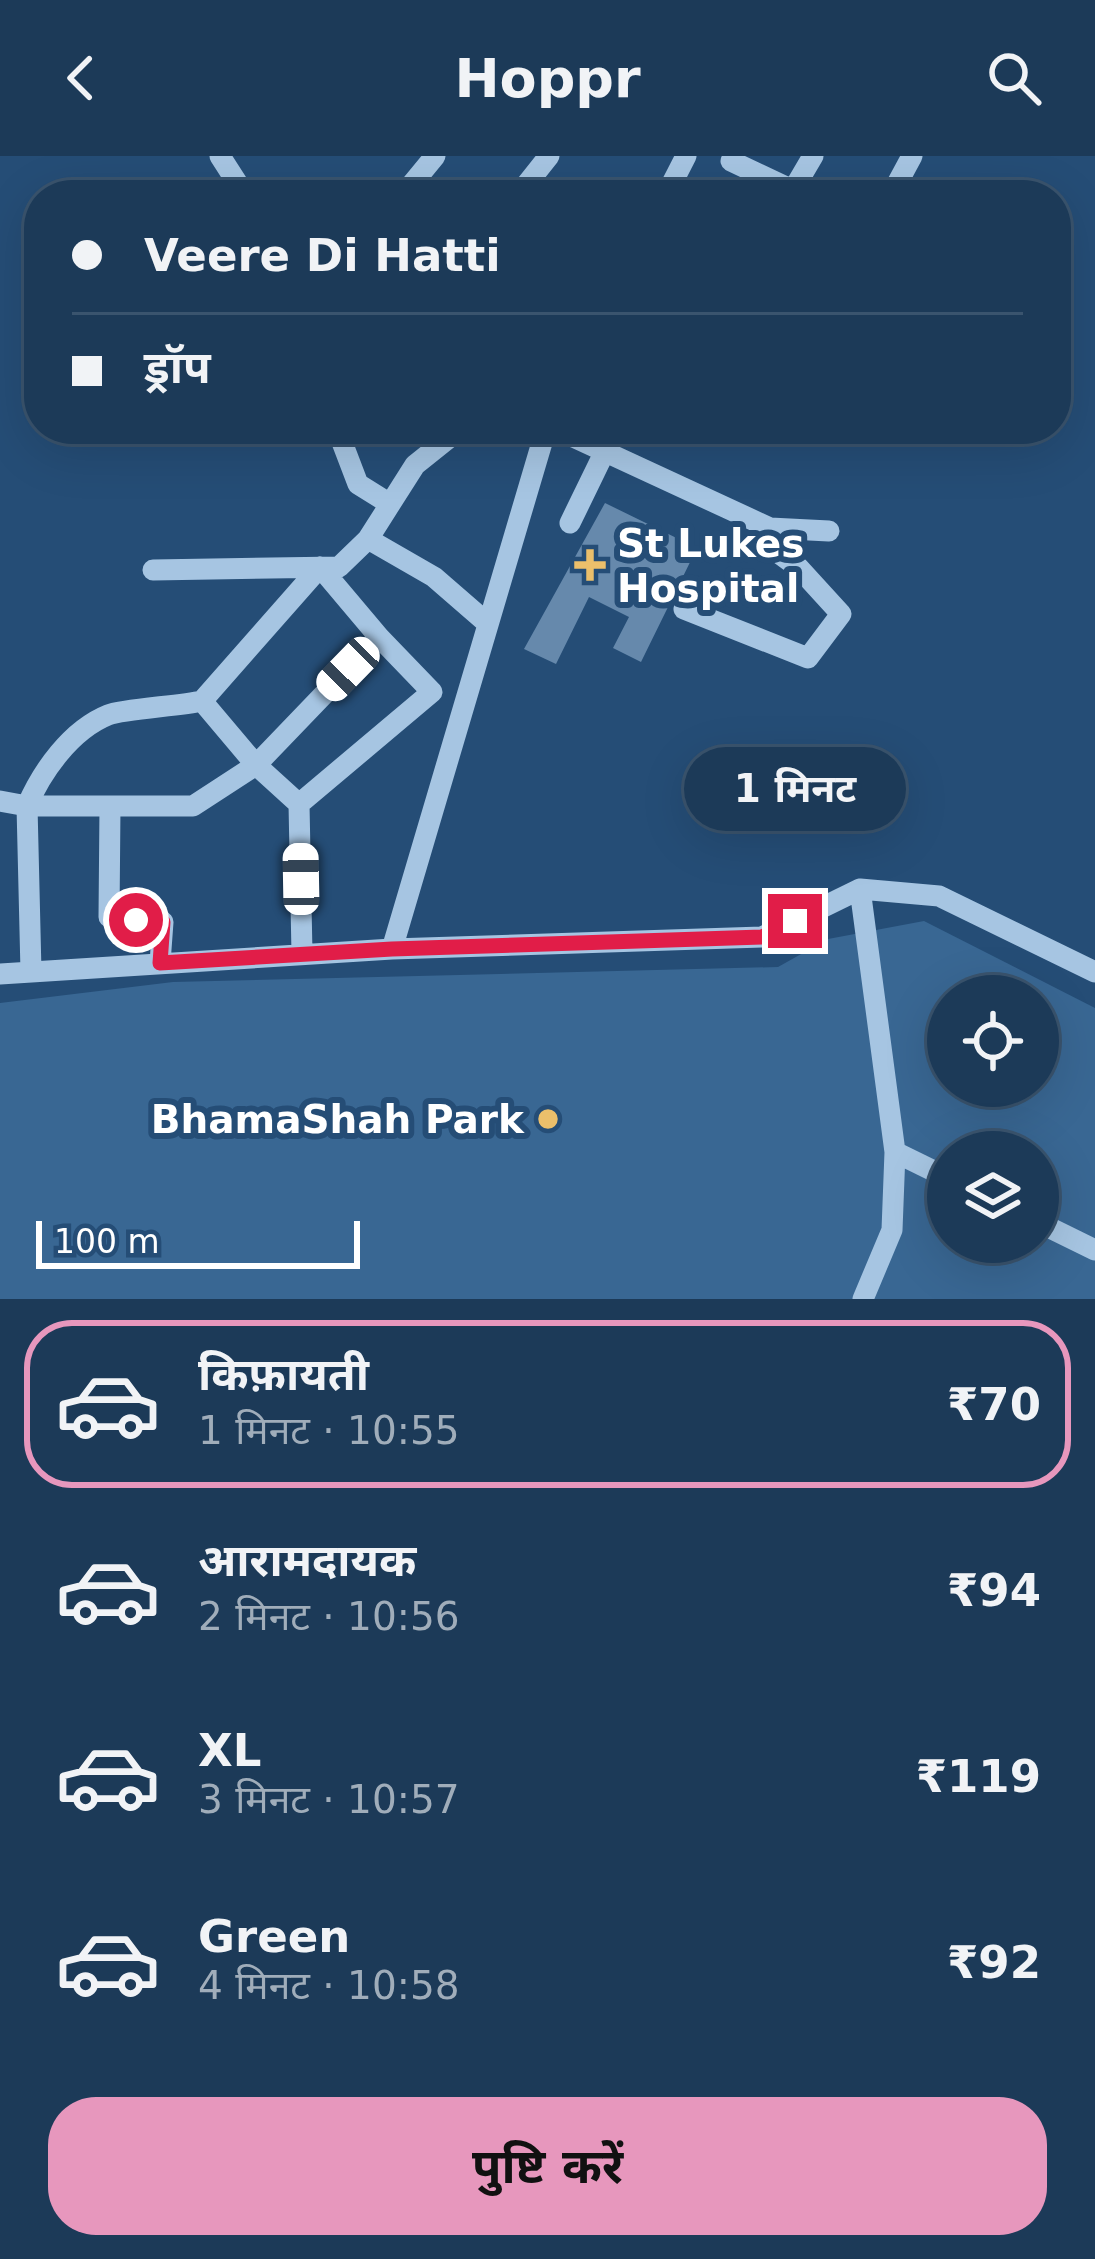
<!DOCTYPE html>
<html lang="hi">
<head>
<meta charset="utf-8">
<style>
	body { margin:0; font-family:"DejaVu Sans","Noto Sans Devanagari",sans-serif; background:#294561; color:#f1f3f6; height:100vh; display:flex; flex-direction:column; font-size:45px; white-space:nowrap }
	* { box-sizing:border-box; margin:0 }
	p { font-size:39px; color:#a0adba }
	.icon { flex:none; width:66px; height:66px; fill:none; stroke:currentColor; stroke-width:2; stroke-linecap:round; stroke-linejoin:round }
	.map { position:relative; height:1143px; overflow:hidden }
	.drawer { display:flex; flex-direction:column; background:#1c3a58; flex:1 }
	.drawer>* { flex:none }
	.top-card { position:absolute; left:24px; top:24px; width:1047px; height:264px; border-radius:48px; box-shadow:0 12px 48px #0002,0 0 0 3px #3a546e; display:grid; align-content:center; height:264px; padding:0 48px; background:#1c3a58 }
	.buttons { position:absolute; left:927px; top:819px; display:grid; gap:24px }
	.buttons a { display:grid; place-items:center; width:132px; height:132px; border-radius:50%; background:#1c3a58; box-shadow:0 12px 48px #0002,0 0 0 3px #3a546e; font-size:60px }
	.scale { position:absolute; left:36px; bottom:30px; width:324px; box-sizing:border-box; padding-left:12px; border:6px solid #fff; border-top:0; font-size:33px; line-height:42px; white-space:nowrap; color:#fff; -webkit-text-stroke:9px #254d76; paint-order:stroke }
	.end { position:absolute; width:54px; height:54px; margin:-27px; border:15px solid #e11d48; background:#fff; box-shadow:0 0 0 6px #fff }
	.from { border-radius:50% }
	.bubble { position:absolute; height:84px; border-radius:42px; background:#1c3a58; box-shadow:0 12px 48px #0002,0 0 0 3px #3a546e; font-size:39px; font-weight:700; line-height:84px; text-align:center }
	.car { position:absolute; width:36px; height:72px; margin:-36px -18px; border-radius:15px; box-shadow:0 0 9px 3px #0007; background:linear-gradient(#fff 24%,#345 0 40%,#fff 0 76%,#345 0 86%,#fff 0) }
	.top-card b { display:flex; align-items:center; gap:42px; height:114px; font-size:45px }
	.top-card b+b { border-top:3px solid #3a546e }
	.top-card i { width:30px; height:30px; background:#f1f3f6 }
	ul { padding:21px 0 0; list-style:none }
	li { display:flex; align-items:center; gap:36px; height:168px; margin:0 24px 18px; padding:0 24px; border:6px solid transparent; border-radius:48px }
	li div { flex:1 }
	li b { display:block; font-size:45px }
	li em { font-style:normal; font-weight:700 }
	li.current { border-color:#e797bd }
	li>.icon { width:108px; height:108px; stroke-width:1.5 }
	.action { display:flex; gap:24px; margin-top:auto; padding:24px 48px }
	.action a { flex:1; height:138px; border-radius:48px; background:#e797bd; color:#111; font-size:48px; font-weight:700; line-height:138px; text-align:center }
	header { display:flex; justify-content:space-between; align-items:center; height:156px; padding:0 48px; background:#1c3a58; font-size:54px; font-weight:700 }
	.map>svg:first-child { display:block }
	.green { fill:#396793; fill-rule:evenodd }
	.building { fill:#6689ac }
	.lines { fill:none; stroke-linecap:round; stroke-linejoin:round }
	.minor { stroke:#a6c5e2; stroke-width:21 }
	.route { stroke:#e11d48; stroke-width:15 }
	.poi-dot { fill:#ebbf6b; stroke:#254d76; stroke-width:4.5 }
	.labels { text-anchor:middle; stroke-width:12; stroke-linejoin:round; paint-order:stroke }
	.poi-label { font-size:39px; font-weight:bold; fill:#fff; stroke:#254d76; text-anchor:start }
</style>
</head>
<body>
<header><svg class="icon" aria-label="back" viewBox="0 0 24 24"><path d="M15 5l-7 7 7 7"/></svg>Hoppr<svg class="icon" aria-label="search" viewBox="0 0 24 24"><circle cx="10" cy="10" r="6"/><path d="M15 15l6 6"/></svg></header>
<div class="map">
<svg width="1095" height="1143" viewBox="0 0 1095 1143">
	<rect width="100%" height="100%" fill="#254d76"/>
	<path class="green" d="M924 765 1095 852V1143H0V847L173 826 778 811 828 783ZM948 840H1038V930H948ZM948 996H1038V1086H948Z"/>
	<path class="building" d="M605 347 697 392 641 506 613 492 629 461 589 441 556 508 524 493Z"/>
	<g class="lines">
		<path class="minor" d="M220 0 245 39
			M734 0 731 5 803 39
			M793 34 813 0
			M403 39 435 0
			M518 39 549 0
			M666 39 686 0
			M891 39 912 0
			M337 273 358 328 390 348
			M556 273 770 372 773 393 799 412 841 458 808 502 684 453
			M570 367 605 295
			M770 372 829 375
			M368 383 434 421 487 467
			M320 411 379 481 256 609 202 545Z
			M153 414 339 411 368 383 415 309 460 273
			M202 545C180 550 123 553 108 559 71 574 42 615 27 650H193L256 609 299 648 302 798
			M0 645 27 650 31 816
			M299 648 432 536 379 481
			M110 650 109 761 163 766 160 807
			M860 733 895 996 892 1074 863 1143
			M392 793 546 273
			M0 818 392 793 762 781 860 733 939 740 1095 816
			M895 996 948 1022
			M1038 1066 1095 1094"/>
	</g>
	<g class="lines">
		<path class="route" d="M136 764 163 766 160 807 392 793 762 781 795 765"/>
	</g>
	<g class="poi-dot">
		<path d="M584 391h12v12h12v12h-12v12h-12v-12h-12v-12h12z"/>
		<circle cx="548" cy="963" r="12"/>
	</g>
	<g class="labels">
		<g class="poi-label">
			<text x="617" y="401">St Lukes<tspan x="617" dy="45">Hospital</tspan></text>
			<text x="524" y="977" text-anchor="end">BhamaShah Park</text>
		</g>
	</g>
</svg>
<div class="buttons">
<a><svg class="icon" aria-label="locate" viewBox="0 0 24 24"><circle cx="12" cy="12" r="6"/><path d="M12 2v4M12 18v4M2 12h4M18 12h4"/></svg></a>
<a><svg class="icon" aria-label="layers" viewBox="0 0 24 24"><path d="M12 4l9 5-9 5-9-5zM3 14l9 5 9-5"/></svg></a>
</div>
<div class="scale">100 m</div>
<i class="end from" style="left:136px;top:764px"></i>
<i class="end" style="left:795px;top:765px"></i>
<div class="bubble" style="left:684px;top:591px;width:222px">1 मिनट</div>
<i class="car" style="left:348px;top:513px;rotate:224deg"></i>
<i class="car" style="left:301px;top:723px;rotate:359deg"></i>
<div class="top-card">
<b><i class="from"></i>Veere Di Hatti</b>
<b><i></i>ड्रॉप</b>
</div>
</div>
<section class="drawer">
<ul>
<li class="current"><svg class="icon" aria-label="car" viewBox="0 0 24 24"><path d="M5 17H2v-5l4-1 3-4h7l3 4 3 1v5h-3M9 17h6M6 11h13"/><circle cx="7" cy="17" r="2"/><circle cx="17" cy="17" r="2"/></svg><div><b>किफ़ायती</b><p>1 मिनट · 10:55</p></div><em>₹70</em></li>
<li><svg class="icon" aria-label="car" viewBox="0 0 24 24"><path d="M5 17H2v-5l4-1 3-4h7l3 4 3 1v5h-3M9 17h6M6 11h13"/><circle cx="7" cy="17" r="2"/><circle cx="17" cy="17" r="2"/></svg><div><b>आरामदायक</b><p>2 मिनट · 10:56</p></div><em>₹94</em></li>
<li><svg class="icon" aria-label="car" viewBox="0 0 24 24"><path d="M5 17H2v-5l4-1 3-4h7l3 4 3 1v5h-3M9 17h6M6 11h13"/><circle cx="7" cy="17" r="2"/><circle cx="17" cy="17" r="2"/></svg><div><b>XL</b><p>3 मिनट · 10:57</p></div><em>₹119</em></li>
<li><svg class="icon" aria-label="car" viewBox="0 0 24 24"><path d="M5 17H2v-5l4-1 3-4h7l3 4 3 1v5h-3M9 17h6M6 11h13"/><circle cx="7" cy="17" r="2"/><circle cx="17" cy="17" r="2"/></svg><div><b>Green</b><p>4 मिनट · 10:58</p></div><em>₹92</em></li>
</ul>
<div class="action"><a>पुष्टि करें</a></div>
</section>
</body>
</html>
